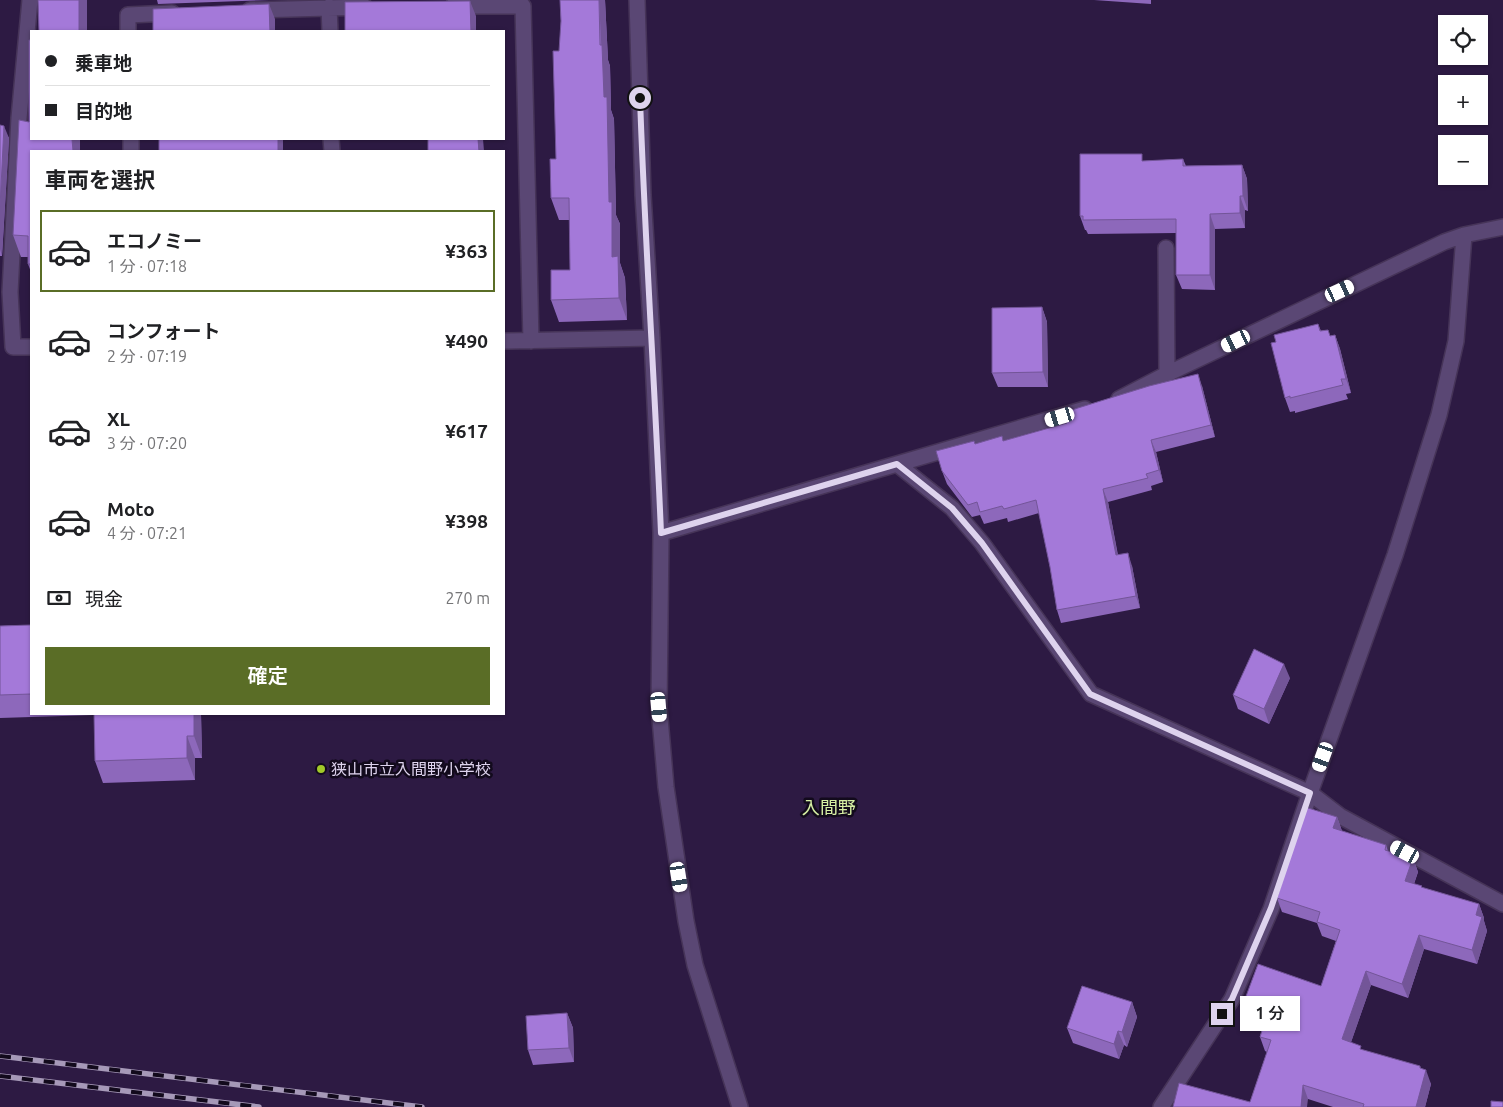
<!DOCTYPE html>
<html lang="ja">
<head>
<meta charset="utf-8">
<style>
	body { margin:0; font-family:Ubuntu,"Noto Sans JP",sans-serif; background:#f2f2f2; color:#202124; height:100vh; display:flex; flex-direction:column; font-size:19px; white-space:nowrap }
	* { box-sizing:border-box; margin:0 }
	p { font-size:16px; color:#757577 }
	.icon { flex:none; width:28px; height:28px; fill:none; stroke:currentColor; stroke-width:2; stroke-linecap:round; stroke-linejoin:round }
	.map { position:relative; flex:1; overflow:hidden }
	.side { position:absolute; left:30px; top:150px; width:475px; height:565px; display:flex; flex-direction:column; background:#fff; border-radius:0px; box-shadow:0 1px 4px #0004 }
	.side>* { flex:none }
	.top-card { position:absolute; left:30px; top:30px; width:475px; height:110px; border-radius:0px; box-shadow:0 1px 4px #0004; display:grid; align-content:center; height:110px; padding:0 15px; background:#fff }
	.fabs { position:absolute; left:1438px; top:15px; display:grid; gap:10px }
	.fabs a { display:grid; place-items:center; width:50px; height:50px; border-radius:0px; background:#fff; box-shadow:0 1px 4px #0004; font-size:25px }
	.end { position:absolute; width:22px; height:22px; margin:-11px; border:6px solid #ded3ee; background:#111; box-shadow:0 0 0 2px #111 }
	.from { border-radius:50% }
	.bubble { position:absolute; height:35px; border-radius:0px; background:#fff; box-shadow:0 1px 4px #0004; font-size:16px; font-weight:600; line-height:35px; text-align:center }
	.car { position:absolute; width:15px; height:30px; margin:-15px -8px; border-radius:6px; box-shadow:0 0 4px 1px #0007; background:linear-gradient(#fff 24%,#345 0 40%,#fff 0 76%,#345 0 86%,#fff 0) }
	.top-card b { display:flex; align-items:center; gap:18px; height:48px; font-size:19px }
	.top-card b+b { border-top:1px solid #e0e0e0 }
	.top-card i { width:12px; height:12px; background:#202124 }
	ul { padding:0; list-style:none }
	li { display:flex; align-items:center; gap:15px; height:82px; margin:0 10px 8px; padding:0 5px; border:2px solid transparent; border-radius:0px }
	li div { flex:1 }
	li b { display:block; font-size:19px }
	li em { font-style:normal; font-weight:600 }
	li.on { border-color:#5a6d26 }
	li>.icon { width:45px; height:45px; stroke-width:1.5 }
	h2 { padding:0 15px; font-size:22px; line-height:60px }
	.pay { display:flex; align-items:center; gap:12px; height:55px; padding:0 15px; font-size:19px }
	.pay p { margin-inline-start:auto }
	.cta { display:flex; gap:10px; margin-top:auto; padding:10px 15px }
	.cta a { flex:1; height:58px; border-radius:0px; background:#5a6d26; color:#fff; font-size:20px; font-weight:600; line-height:58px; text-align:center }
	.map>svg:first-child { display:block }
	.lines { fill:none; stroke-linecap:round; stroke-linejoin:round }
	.minor-casing { stroke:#463458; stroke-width:18 }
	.minor { stroke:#5a4774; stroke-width:15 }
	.rail-casing { stroke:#a699b8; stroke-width:5.5 }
	.rail { stroke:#120a1c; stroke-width:4; stroke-dasharray:11; stroke-linecap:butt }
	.wall { fill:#8d68bb }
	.shaded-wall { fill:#735598 }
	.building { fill:#a479d9; stroke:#735598 }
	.route { stroke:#ded3ee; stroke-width:6 }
	.poi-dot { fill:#a2c929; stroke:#120a1c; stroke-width:2 }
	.labels { text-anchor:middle; stroke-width:5; stroke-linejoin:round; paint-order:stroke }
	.poi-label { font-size:16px; fill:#ded3ee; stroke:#120a1c; text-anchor:start }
	.neighbourhood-label { font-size:18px; fill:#d6efa4; stroke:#120a1c }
</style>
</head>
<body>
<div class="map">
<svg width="1503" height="1107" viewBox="0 0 1503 1107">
	<rect width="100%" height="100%" fill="#2d1a43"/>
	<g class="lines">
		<defs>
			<path id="minor" d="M30 0 19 118 10 292 13 347H31
				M637 0 643 195 652 338 661 533 659 707 666 787 686 921 695 965 740 1107
				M453 6H523L531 341
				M329 7 330 31
				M250 10 365 7
				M128 31V15L172 13
				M131 139V151
				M331 139 332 151
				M1166 248 1167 374
				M504 341 652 338
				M1119 399 1167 374 1444 242 1464 235 1503 227
				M897 464 952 508 982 543 1091 694 1310 793 1340 816 1503 904
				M661 533 1085 409
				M1161 1107 1232 999 1271 909 1310 793 1395 555 1439 415 1456 341 1464 235"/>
		</defs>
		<use href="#minor" class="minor-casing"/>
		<use href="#minor" class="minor"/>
		<defs>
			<path id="rail" d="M0 1056 422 1107
				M0 1076 259 1107"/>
		</defs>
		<use href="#rail" class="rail-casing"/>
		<use href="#rail" class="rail"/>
	</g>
	<path class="wall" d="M157 0H269L158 4Z
		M560 0H605L608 60 610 66 611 110 614 119 616 215 620 224V263L625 278 627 320 559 322 551 300 570 270V220H559L551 198 556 159 561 21Z
		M1094 0H1151V4Z
		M29 122 31 139H84H80V151H31V272L28 264V257H21L13 235Z
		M0 125 9 138 2 256H0Z
		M1183 159 1186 166 1242 165 1247 179 1248 211 1245 210V228L1215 229V290L1182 289 1176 275V233L1088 234 1086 230H1085L1080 216 1145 161Z
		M1042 307 1047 322 1048 387H998L992 373Z
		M1318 324 1321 331 1328 330 1330 336 1335 335 1340 349 1351 393 1346 394 1348 399 1295 413V411L1290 412 1285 398 1276 342Z
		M1202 386 1215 437 1156 452 1163 482 1151 486 1152 490 1108 502 1118 555 1132 566 1140 608 1061 623 1057 610 1050 567 1039 513 1008 522 1007 518 984 524 980 515 972 517 947 484 942 471 975 444 1003 441Z
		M31 625V714H201L202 758H195V780L103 783 95 761 94 715 0 718V626Z
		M1290 678 1269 724 1238 709 1233 695Z
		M1337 817 1342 831 1386 845 1388 851 1413 858 1418 872 1414 884 1422 886V888L1479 904 1484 918V921L1487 931 1477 964 1424 949 1408 998 1371 985 1351 1042 1362 1050 1421 1068 1431 1084 1425 1107H1333L1308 1099 1250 1102 1267 1052 1265 1051 1260 1037 1265 1019 1250 1013 1245 999 1321 986 1336 941 1322 936 1317 923 1282 912 1277 898Z
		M1132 1002 1137 1017 1127 1047 1124 1045 1119 1059 1073 1043 1067 1028Z
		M567 1013 573 1028 574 1062 533 1065 528 1050Z"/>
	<path class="shaded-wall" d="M79 0H87V31H79Z
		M599 0H605L608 60 610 66 611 110 614 119 616 215 620 224V263L625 278 627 320 619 298 612 257Z
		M470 1 476 16V31H471Z
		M269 4 275 19V31H270Z
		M4 126 9 138 2 256 0 249V207Z
		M72 139H80V151H73Z
		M278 139H283V151H278Z
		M478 139H483L484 151H479Z
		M1242 165 1247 179 1248 211 1243 196Z
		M1240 196 1245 210V228L1240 213Z
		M1210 214 1215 229V290L1210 275Z
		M1042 307 1047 322 1048 387 1043 372Z
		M1335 335 1340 349 1351 393 1346 379Z
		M1198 374 1202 386 1215 437 1211 425Z
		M1151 440 1156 452 1163 482 1159 470Z
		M1103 489 1108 502 1120 568 1116 555Z
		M1128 553 1132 566 1140 608 1136 596Z
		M1284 664 1290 678 1269 724 1264 709Z
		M194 714H201L202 758 194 736Z
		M187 736 195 758V780L187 758Z
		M1337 817 1342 831 1333 828Z
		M1413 858 1418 872 1410 895 1405 881Z
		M1479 904 1484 918V921L1487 931 1477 964 1472 950 1476 915Z
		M1419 935 1424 949 1408 998 1402 984Z
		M1366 971 1371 985 1347 1054 1342 1039Z
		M1132 1002 1137 1017 1127 1047 1122 1032Z
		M567 1013 573 1028 574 1062 569 1048Z
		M1118 1031 1124 1045 1119 1059 1114 1044Z
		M1420 1066 1424 1077 1426 1070 1431 1084 1425 1107H1416Z
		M1303 1085 1308 1099 1307 1107H1301Z"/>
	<path class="building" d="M38 0H79V31H39Z
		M560 0H599L600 45H602L604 97H607L609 202H612V257L618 256 619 298 551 300V270H570L569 198H551L550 159H556L553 51H559L561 21Z
		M470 1 471 31H345V2Z
		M269 4 270 31H153V9Z
		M29 40H31V139H72L73 151H31V264H28V236L13 235 19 120 29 122Z
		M0 125 4 126 0 207Z
		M159 139H278V151H159Z
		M428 139H478L479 151H428Z
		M1080 154H1142V161L1183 159V166L1242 165 1243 196H1240V213L1210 214V275H1176V219L1083 220V216H1080Z
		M1042 307 1043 372 992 373V308Z
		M1318 324 1320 331 1328 330 1330 336 1335 335 1346 379H1341L1343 385 1290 398V396L1285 398 1271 343 1276 342 1274 335Z
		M1198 374 1211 425 1151 440 1159 470 1146 474 1148 478 1103 489 1116 555 1128 553 1136 596 1057 610 1050 567 1036 500 1004 509 1002 506 980 512 977 502 968 505 942 471 936 451 974 441 975 444 1002 436 1003 441 1067 423 1065 412 1149 386Z
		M31 625V694L0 695V626Z
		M1254 649 1284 664 1264 709 1233 695Z
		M94 714H194V736H187V758L95 761Z
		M1305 807 1337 817 1333 828 1386 845 1385 850 1413 858 1405 881 1422 886 1421 887 1479 904 1476 915 1482 917 1472 950 1419 935 1402 984 1366 971 1342 1039 1361 1046 1360 1049 1420 1066V1068L1426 1070 1416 1107H1363L1364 1104 1303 1085 1301 1107H1173L1179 1083 1250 1102 1271 1040 1260 1037 1269 1008 1245 999 1258 964 1321 986 1340 930 1317 922 1320 912 1277 898Z
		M1082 986 1132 1002 1122 1032 1118 1031 1114 1044 1067 1028Z
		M567 1013 569 1048 528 1050 526 1016Z
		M1491 1101 1503 1102V1107H1491Z"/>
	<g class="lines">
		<path class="route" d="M640 98C645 243 655 388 661 533L897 464 952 508 982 543 1090 694 1310 793 1271 908 1232 999 1222 1014"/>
	</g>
	<circle class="poi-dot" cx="321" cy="769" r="5"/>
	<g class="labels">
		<g class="poi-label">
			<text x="331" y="775">狭山市立入間野小学校</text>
		</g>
		<g class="neighbourhood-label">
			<text x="829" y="814">入間野</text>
		</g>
	</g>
</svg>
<div class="fabs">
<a><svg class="icon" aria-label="locate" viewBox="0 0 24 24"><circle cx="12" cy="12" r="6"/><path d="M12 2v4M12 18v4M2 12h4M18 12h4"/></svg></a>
<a>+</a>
<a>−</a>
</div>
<i class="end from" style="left:640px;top:98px"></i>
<i class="end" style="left:1222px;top:1014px"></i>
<div class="bubble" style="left:1240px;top:996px;width:60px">1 分</div>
<i class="car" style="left:1340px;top:291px;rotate:65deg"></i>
<i class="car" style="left:1236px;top:341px;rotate:244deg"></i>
<i class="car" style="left:1060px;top:417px;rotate:253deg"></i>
<i class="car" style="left:659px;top:707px;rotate:175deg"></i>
<i class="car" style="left:1323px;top:757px;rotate:200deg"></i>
<i class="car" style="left:1405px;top:852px;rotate:298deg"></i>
<i class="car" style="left:679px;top:877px;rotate:171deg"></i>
<div class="top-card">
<b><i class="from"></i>乗車地</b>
<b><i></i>目的地</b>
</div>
<section class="side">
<h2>車両を選択</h2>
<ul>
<li class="on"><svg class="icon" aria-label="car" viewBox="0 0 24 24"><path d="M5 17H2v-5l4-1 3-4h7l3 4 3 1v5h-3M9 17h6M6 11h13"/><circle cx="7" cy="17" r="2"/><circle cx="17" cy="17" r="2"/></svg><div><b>エコノミー</b><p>1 分 · 07:18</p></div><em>¥363</em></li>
<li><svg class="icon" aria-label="car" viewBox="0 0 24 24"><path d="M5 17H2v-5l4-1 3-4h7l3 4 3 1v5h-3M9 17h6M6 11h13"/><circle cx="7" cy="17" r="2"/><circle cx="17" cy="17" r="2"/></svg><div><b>コンフォート</b><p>2 分 · 07:19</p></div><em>¥490</em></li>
<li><svg class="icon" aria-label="car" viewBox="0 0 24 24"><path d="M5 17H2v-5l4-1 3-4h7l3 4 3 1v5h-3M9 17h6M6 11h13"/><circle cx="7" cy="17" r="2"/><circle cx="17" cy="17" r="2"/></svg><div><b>XL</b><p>3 分 · 07:20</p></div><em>¥617</em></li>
<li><svg class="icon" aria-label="car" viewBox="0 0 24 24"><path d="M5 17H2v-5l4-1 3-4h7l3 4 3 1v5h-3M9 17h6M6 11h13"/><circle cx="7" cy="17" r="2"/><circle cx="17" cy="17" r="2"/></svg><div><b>Moto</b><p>4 分 · 07:21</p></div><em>¥398</em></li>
</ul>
<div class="pay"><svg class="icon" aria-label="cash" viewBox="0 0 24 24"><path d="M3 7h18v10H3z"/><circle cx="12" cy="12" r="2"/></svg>現金<p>270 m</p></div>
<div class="cta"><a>確定</a></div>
</section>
</div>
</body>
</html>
